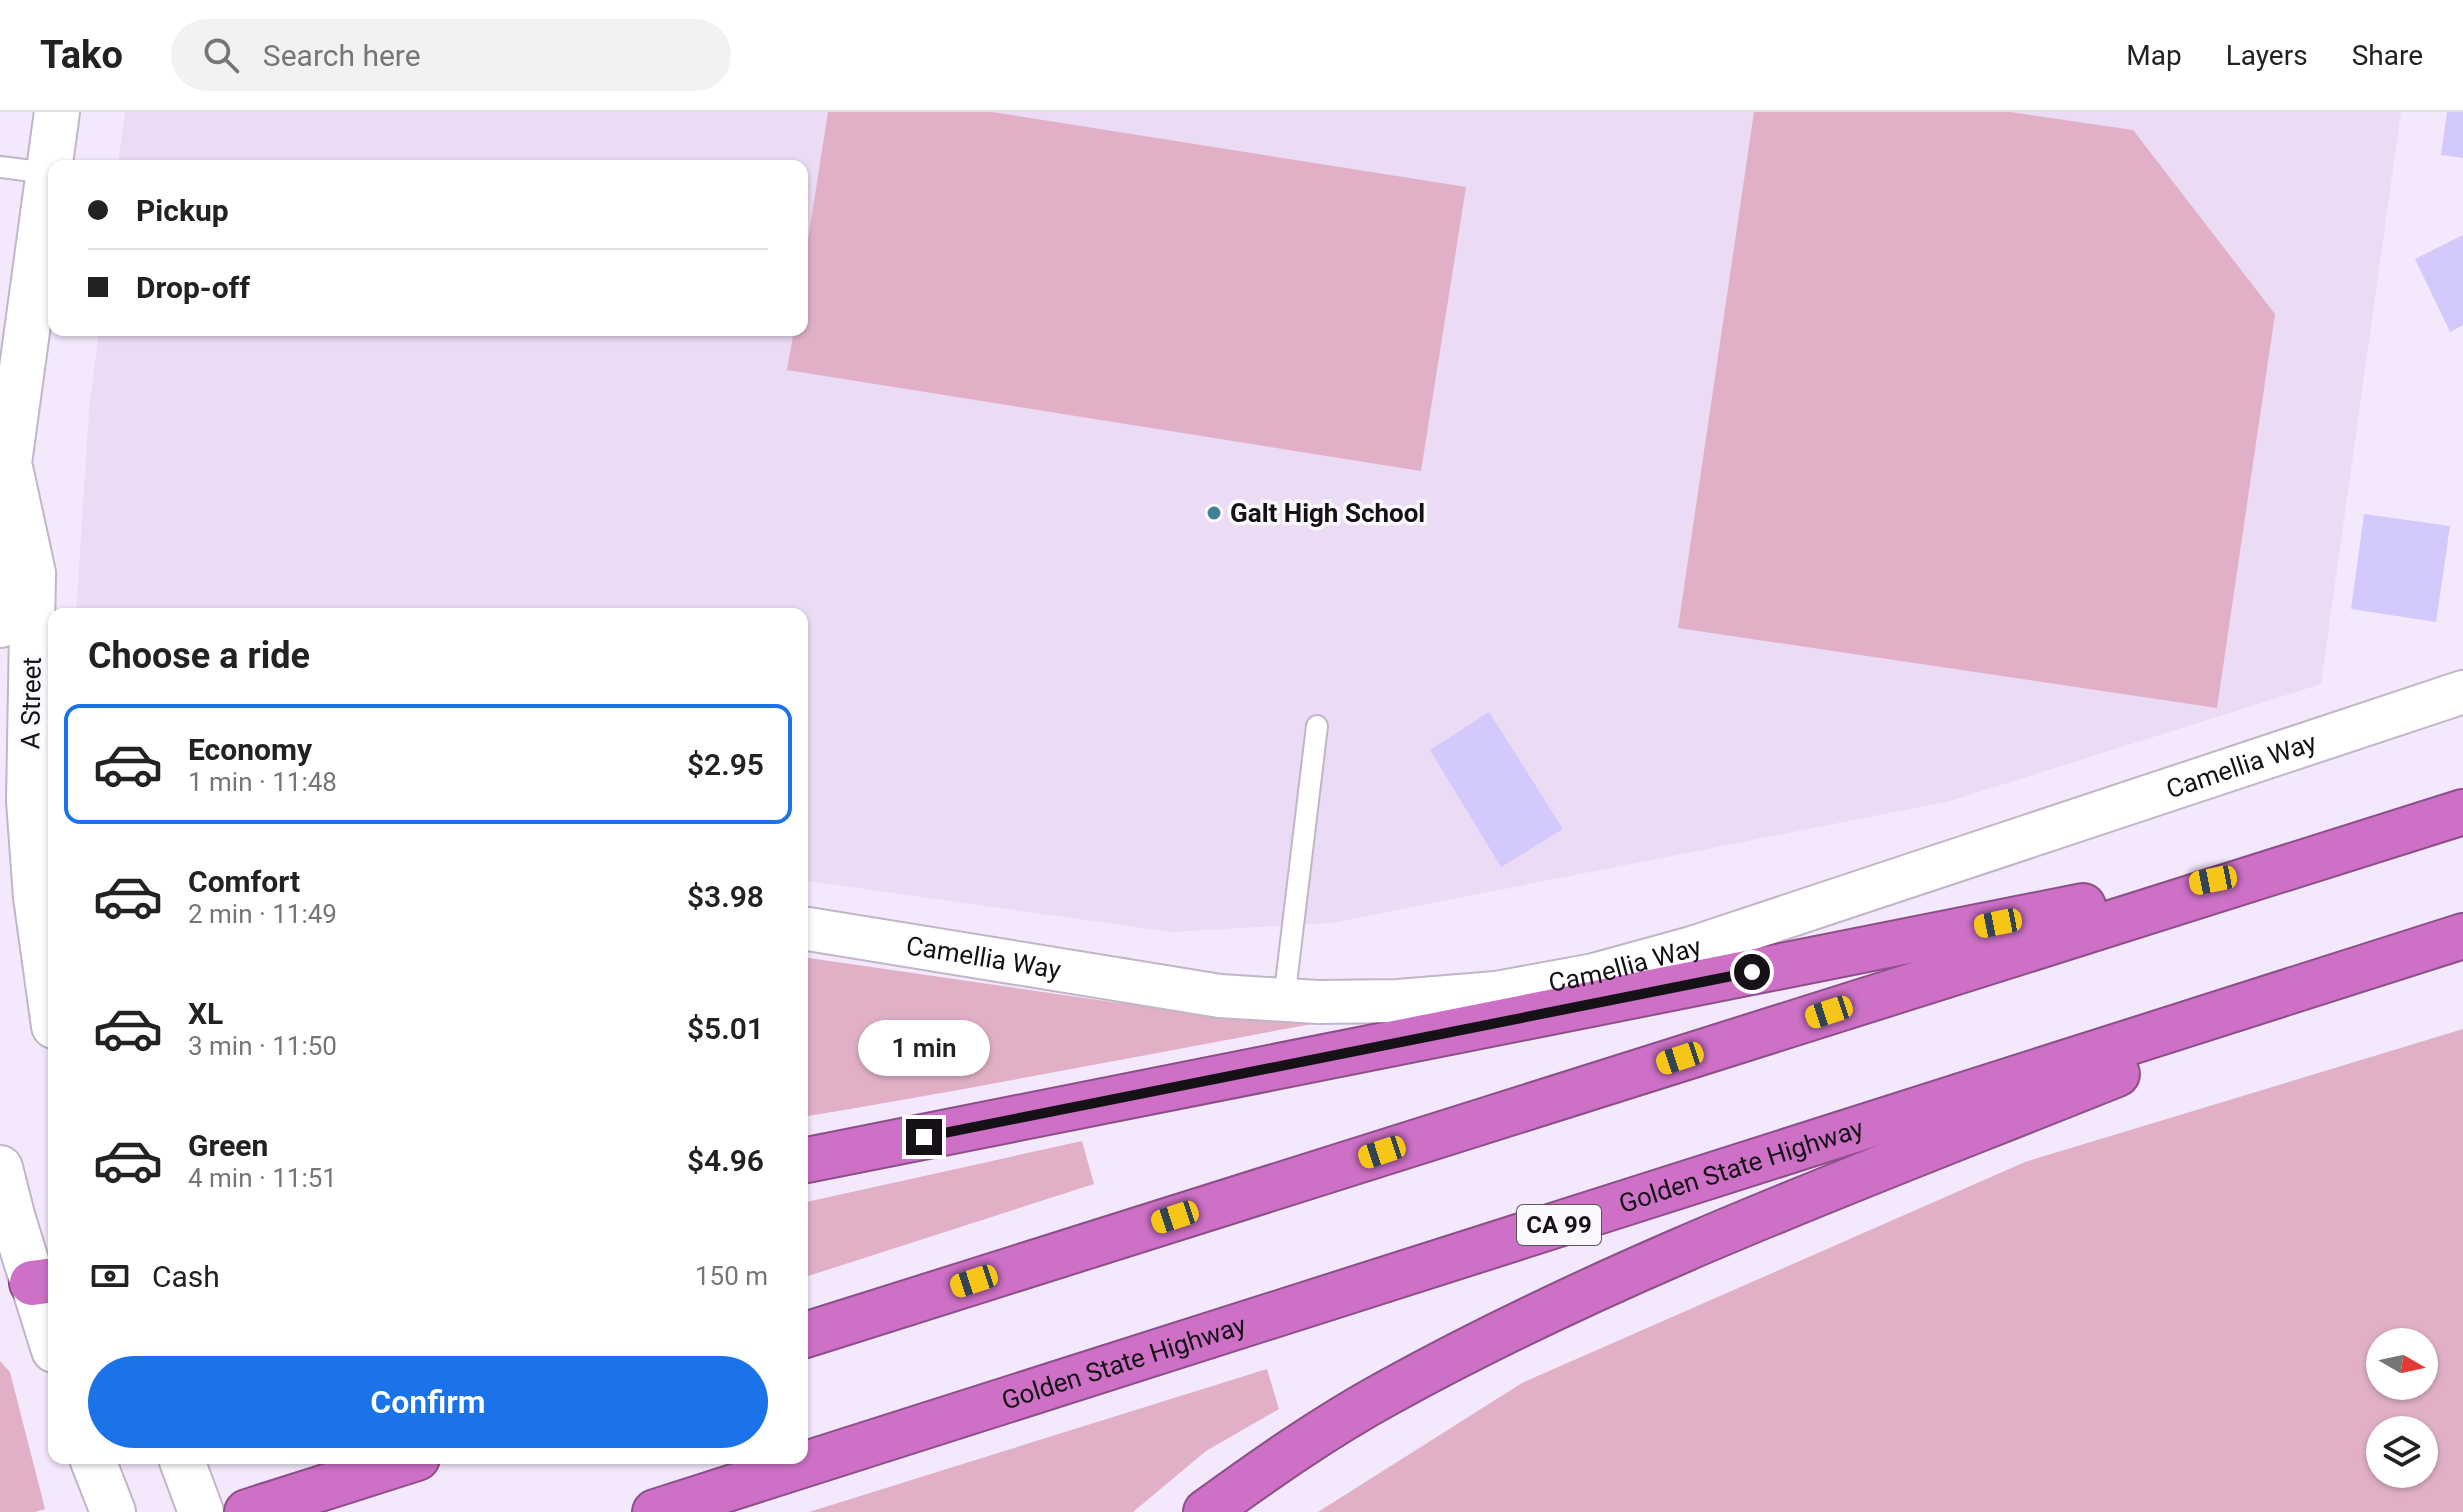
<!DOCTYPE html>
<html lang="en">
<head>
<meta charset="utf-8">
<style>
	body { margin:0; font-family:Roboto,sans-serif; background:#f2f2f2; color:#222; height:100vh; display:flex; flex-direction:column; font-size:30px; white-space:nowrap }
	* { box-sizing:border-box; margin:0 }
	p { font-size:26px; color:#767676 }
	.icon { flex:none; width:44px; height:44px; fill:none; stroke:currentColor; stroke-width:2; stroke-linecap:round; stroke-linejoin:round }
	.map { position:relative; flex:1; overflow:hidden }
	.sheet { position:absolute; left:48px; top:496px; width:760px; height:856px; display:flex; flex-direction:column; background:#fff; border-radius:16px; box-shadow:0 2px 6px #0004 }
	.sheet>* { flex:none }
	.top-card { position:absolute; left:48px; top:48px; width:760px; height:176px; border-radius:16px; box-shadow:0 2px 6px #0004; display:grid; align-content:center; height:176px; padding:0 40px; background:#fff }
	.needle { width:52px; rotate:99deg }
	.tools { position:absolute; left:2366px; top:1216px; display:grid; gap:16px }
	.tools a { display:grid; place-items:center; width:72px; height:72px; border-radius:50%; background:#fff; box-shadow:0 2px 6px #0004; font-size:40px }
	.end { position:absolute; width:36px; height:36px; margin:-18px; border:10px solid #151117; background:#fff; box-shadow:0 0 0 4px #fff }
	.from { border-radius:50% }
	.bubble { position:absolute; height:56px; border-radius:28px; background:#fff; box-shadow:0 2px 6px #0004; font-size:26px; font-weight:600; line-height:56px; text-align:center }
	.car { position:absolute; width:24px; height:48px; margin:-24px -12px; border-radius:10px; box-shadow:0 0 6px 2px #0007; background:linear-gradient(#f5c518 24%,#345 0 40%,#f5c518 0 76%,#345 0 86%,#f5c518 0) }
	.top-card b { display:flex; align-items:center; gap:28px; height:76px; font-size:30px }
	.top-card b+b { border-top:2px solid #e0e0e0 }
	.top-card i { width:20px; height:20px; background:#222 }
	ul { padding:0; list-style:none }
	li { display:flex; align-items:center; gap:24px; height:120px; margin:0 16px 12px; padding:0 24px; border:4px solid transparent; border-radius:16px }
	li div { flex:1 }
	li b { display:block; font-size:30px }
	li em { font-style:normal; font-weight:600 }
	li.selected { border-color:#1a73e8 }
	li>.icon { width:72px; height:72px; stroke-width:1.5 }
	h2 { padding:0 40px; font-size:36px; line-height:96px }
	.pay { display:flex; align-items:center; gap:20px; height:88px; padding:0 40px; font-size:30px }
	.pay p { margin-inline-start:auto }
	.primary-button { display:flex; gap:16px; margin-top:auto; padding:16px 40px }
	.primary-button a { flex:1; height:92px; border-radius:48px; background:#1a73e8; color:#fff; font-size:32px; font-weight:600; line-height:92px; text-align:center }
	header { display:flex; align-items:center; gap:48px; box-sizing:border-box; height:112px; padding:0 40px; background:#fff; border-bottom:2px solid #e0e0e0 }
	header strong { font-size:38px }
	nav { display:flex; gap:44px; margin-inline-start:auto; font-size:28px }
	.search { width:560px; height:72px; background:#f2f2f2; display:flex; align-items:center; gap:20px; box-sizing:border-box; padding:0 28px; border-radius:44px; color:#767676; font-size:30px }
	.map>svg:first-child { display:block }
	.built { fill:#ebdbf5 }
	.green { fill:#e1b0c7; fill-rule:evenodd }
	.building { fill:#d3c9fc }
	.lines { fill:none; stroke-linecap:round; stroke-linejoin:round }
	.lane-casing { stroke:#c1b5c8; stroke-width:24 }
	.street-casing { stroke:#c1b5c8; stroke-width:46 }
	.secondary-casing { stroke:#c1b5c8; stroke-width:48 }
	.highway-casing { stroke:#8d4f89; stroke-width:48 }
	.lane { stroke:#fff; stroke-width:20 }
	.street { stroke:#fff; stroke-width:42 }
	.secondary { stroke:#fff; stroke-width:44 }
	.highway { stroke:#cd70c6; stroke-width:44 }
	.route { stroke:#151117; stroke-width:10 }
	.poi-dot { fill:#428295; stroke:#fbf9fd; stroke-width:3 }
	.labels { text-anchor:middle; stroke-width:7; stroke-linejoin:round; paint-order:stroke }
	.shield { fill:#fbf9fd; stroke:#5a575c; stroke-width:2 }
	.shield-label { font-size:24px; font-weight:bold; fill:#151117 }
	.poi-label { font-size:26px; font-weight:bold; fill:#151117; stroke:#fbf9fd; text-anchor:start }
	.street-label { font-size:26px; fill:#151117; stroke:#fbf9fd }
</style>
</head>
<body>
<header>
<strong>Tako</strong>
<div class="search"><svg class="icon" aria-label="search" viewBox="0 0 24 24"><circle cx="10" cy="10" r="6"/><path d="M15 15l6 6"/></svg>Search here</div>
<nav><a>Map</a><a>Layers</a><a>Share</a></nav>
</header>
<div class="map">
<svg width="2463" height="1400" viewBox="0 0 2463 1400">
	<rect width="100%" height="100%" fill="#f4e8fc"/>
	<path class="built" d="M125 0H2401L2321 572 1950 689 1332 811 1171 820 802 768V502H76L89 299 99 218H802V54H118Z"/>
	<path class="green" d="M828 0H992L1466 75 1421 359 787 258 794 218H802V166Z
		M1754 0H2010L2133 18 2275 202 2217 596 1678 516Z
		M802 845 1112 890 1209 898 1386 899C1191 933 997 973 802 1005Z
		M2463 917V1400H1318L1522 1271 2025 1050ZM2424 1230V1274H2380V1230ZM2424 1318V1362H2380V1318Z
		M1082 1029 1094 1072 802 1166V1091Z
		M0 1249 10 1260 45 1397 35 1400H0Z
		M1267 1257 1279 1297 1206 1339 1133 1400H809Z"/>
	<path class="building" d="M2447 0H2463V46L2441 43Z
		M2463 123V213L2450 220 2415 147Z
		M2364 402 2450 414 2436 510 2351 497Z
		M1489 600 1563 717 1501 755 1430 638Z"/>
	<g class="lines">
		<defs>
			<path id="lane" d="M0 55 49 61
				M1284 888 1317 614"/>
			<g id="street">
				<path id="s1" d="M802 816 1220 884 1318 890 1398 889 1496 881 1594 863 1692 836 2463 580"/>
			</g>
			<path id="secondary" d="M9 351 33 461 29 689 36 785 54 914
				M0 513 9 351 57 0
				M0 1056 13 1107 54 1238
				M92 1346 113 1400
				M181 1346 201 1400"/>
			<g id="highway">
				<path d="M802 1049 2083 794"/>
				<path d="M32 1171 54 1168"/>
				<path d="M802 1224 2463 700"/>
				<path d="M247 1400 417 1346"/>
				<path id="s2" d="M655 1400 2463 824"/>
				<path d="M1206 1400C1265 1357 1325 1315 1389 1280 1621 1152 1871 1061 2117 962"/>
			</g>
		</defs>
		<use href="#lane" class="lane-casing"/>
		<use href="#street" class="street-casing"/>
		<use href="#secondary" class="secondary-casing"/>
		<use href="#highway" class="highway-casing"/>
		<use href="#lane" class="lane"/>
		<use href="#street" class="street"/>
		<use href="#secondary" class="secondary"/>
		<use href="#highway" class="highway"/>
	</g>
	<g class="lines">
		<path class="route" d="M924 1025 1752 860"/>
	</g>
	<circle class="poi-dot" cx="1214" cy="401" r="8"/>
	<g class="labels">
		<rect class="shield" x="1517" y="1093" width="84" height="40" rx="6"/>
		<g class="shield-label">
			<text x="1559" y="1121">CA 99</text>
		</g>
		<g class="poi-label">
			<text x="1230" y="410">Galt High School</text>
		</g>
		<g class="street-label">
			<text transform="translate(31 591) rotate(-89)" y="9">A Street</text>
			<text dy="9" stroke="none"><textPath href="#s1" startOffset="1480">Camellia Way</textPath></text>
			<text dy="9" stroke="none"><textPath href="#s1" startOffset="184">Camellia Way</textPath></text>
			<text dy="9" stroke="none"><textPath href="#s1" startOffset="832">Camellia Way</textPath></text>
			<text dy="9" stroke="none"><textPath href="#s2" startOffset="1140">Golden State Highway</textPath></text>
			<text dy="9" stroke="none"><textPath href="#s2" startOffset="492">Golden State Highway</textPath></text>
		</g>
	</g>
</svg>
<div class="tools">
<a><svg class="needle" viewBox="-14 -14 28 28"><path d="M0-13l5 13h-10z" fill="#e53935"/><path d="M0 13l5-13h-10z" fill="#767676"/></svg></a>
<a><svg class="icon" aria-label="layers" viewBox="0 0 24 24"><path d="M12 4l9 5-9 5-9-5zM3 14l9 5 9-5"/></svg></a>
</div>
<i class="end from" style="left:1752px;top:860px"></i>
<i class="end" style="left:924px;top:1025px"></i>
<div class="bubble" style="left:858px;top:908px;width:132px">1 min</div>
<i class="car" style="left:2213px;top:768px;rotate:259deg"></i>
<i class="car" style="left:1998px;top:811px;rotate:259deg"></i>
<i class="car" style="left:1829px;top:900px;rotate:252deg"></i>
<i class="car" style="left:1680px;top:946px;rotate:252deg"></i>
<i class="car" style="left:1382px;top:1040px;rotate:252deg"></i>
<i class="car" style="left:1175px;top:1105px;rotate:252deg"></i>
<i class="car" style="left:974px;top:1169px;rotate:252deg"></i>
<div class="top-card">
<b><i class="from"></i>Pickup</b>
<b><i></i>Drop-off</b>
</div>
<section class="sheet">
<h2>Choose a ride</h2>
<ul>
<li class="selected"><svg class="icon" aria-label="car" viewBox="0 0 24 24"><path d="M5 17H2v-5l4-1 3-4h7l3 4 3 1v5h-3M9 17h6M6 11h13"/><circle cx="7" cy="17" r="2"/><circle cx="17" cy="17" r="2"/></svg><div><b>Economy</b><p>1 min · 11:48</p></div><em>$2.95</em></li>
<li><svg class="icon" aria-label="car" viewBox="0 0 24 24"><path d="M5 17H2v-5l4-1 3-4h7l3 4 3 1v5h-3M9 17h6M6 11h13"/><circle cx="7" cy="17" r="2"/><circle cx="17" cy="17" r="2"/></svg><div><b>Comfort</b><p>2 min · 11:49</p></div><em>$3.98</em></li>
<li><svg class="icon" aria-label="car" viewBox="0 0 24 24"><path d="M5 17H2v-5l4-1 3-4h7l3 4 3 1v5h-3M9 17h6M6 11h13"/><circle cx="7" cy="17" r="2"/><circle cx="17" cy="17" r="2"/></svg><div><b>XL</b><p>3 min · 11:50</p></div><em>$5.01</em></li>
<li><svg class="icon" aria-label="car" viewBox="0 0 24 24"><path d="M5 17H2v-5l4-1 3-4h7l3 4 3 1v5h-3M9 17h6M6 11h13"/><circle cx="7" cy="17" r="2"/><circle cx="17" cy="17" r="2"/></svg><div><b>Green</b><p>4 min · 11:51</p></div><em>$4.96</em></li>
</ul>
<div class="pay"><svg class="icon" aria-label="cash" viewBox="0 0 24 24"><path d="M3 7h18v10H3z"/><circle cx="12" cy="12" r="2"/></svg>Cash<p>150 m</p></div>
<div class="primary-button"><a>Confirm</a></div>
</section>
</div>
</body>
</html>
